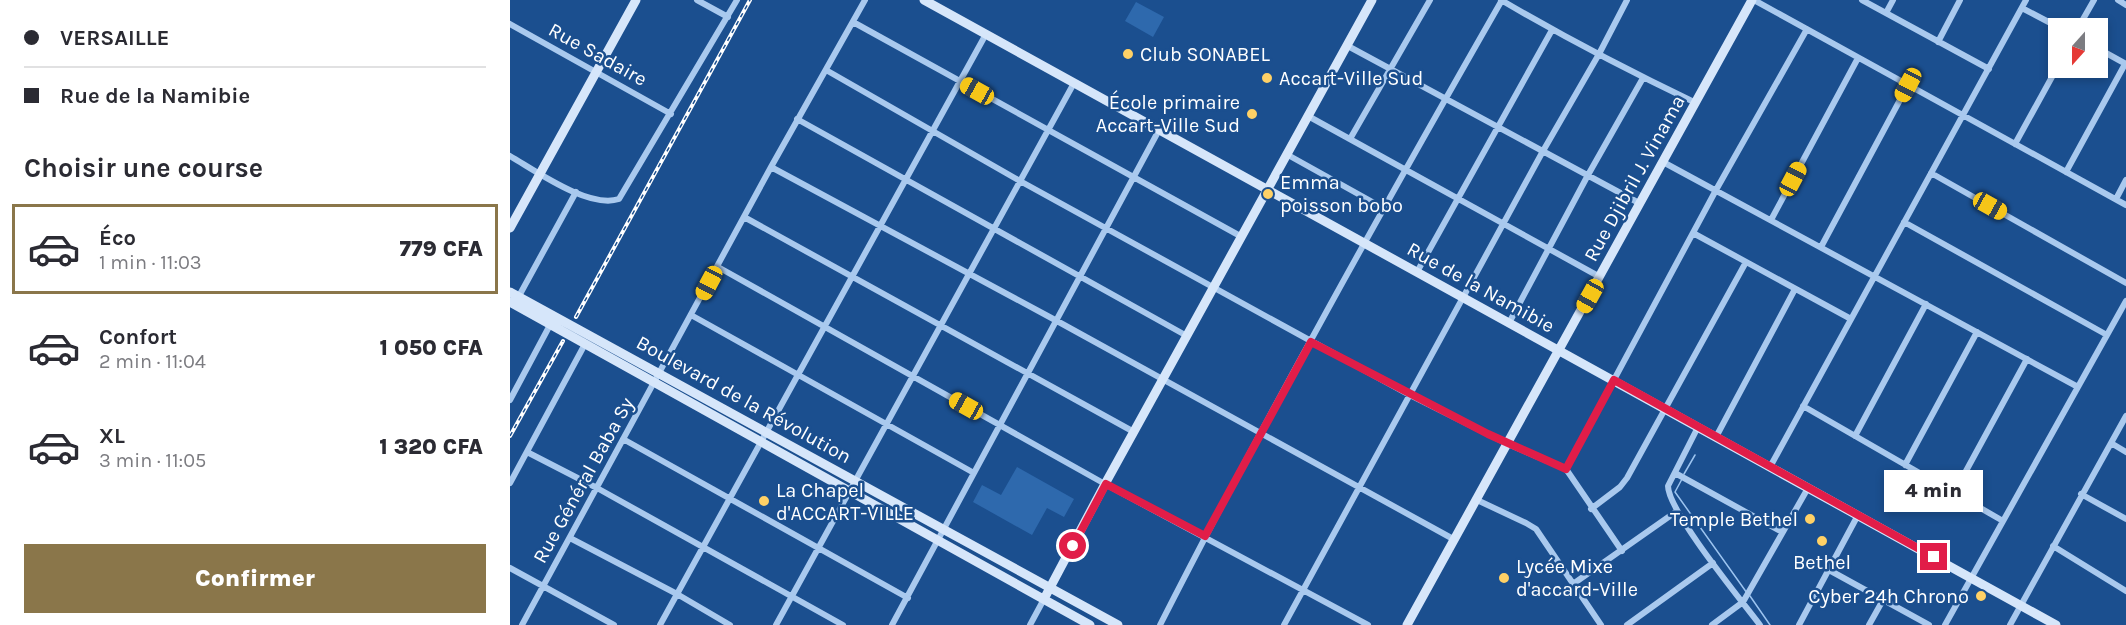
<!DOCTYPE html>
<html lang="fr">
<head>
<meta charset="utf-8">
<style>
	body { margin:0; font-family:Karla,sans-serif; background:#f2f2f3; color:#2b2b33; height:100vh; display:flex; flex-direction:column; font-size:22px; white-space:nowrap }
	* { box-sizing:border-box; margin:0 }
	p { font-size:20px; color:#7c7c81 }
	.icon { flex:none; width:33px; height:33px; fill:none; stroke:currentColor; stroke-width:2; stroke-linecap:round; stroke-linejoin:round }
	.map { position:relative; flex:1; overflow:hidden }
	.sheet { display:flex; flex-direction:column; background:#fff; width:510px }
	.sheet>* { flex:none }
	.top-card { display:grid; align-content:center; height:132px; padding:0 24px; background:#fff }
	.needle { width:39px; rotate:201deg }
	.fabs { position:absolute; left:1538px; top:18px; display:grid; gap:12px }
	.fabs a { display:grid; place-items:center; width:60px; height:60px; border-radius:0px; background:#fff; box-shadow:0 3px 9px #0003; font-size:30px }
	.end { position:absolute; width:27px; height:27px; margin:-14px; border:8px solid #e11d48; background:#fff; box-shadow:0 0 0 3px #fff }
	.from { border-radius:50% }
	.bubble { position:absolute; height:42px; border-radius:0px; background:#fff; box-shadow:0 3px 9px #0003; font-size:20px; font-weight:800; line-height:42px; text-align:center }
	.car { position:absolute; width:18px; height:36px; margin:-18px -9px; border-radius:8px; box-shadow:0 0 4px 2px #0007; background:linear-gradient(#f5c518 24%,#345 0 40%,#f5c518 0 76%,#345 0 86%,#f5c518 0) }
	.top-card b { display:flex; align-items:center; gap:21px; height:57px; font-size:22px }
	.top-card b+b { border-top:2px solid #e1e1e2 }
	.top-card i { width:15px; height:15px; background:#2b2b33 }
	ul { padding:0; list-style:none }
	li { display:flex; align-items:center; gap:18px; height:90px; margin:0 12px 9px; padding:0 12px; border:3px solid transparent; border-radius:0px }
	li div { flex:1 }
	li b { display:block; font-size:22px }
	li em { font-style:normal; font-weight:800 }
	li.active { border-color:#8a764a }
	li>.icon { width:54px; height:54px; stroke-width:1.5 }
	h2 { padding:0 24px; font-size:27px; line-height:72px }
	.primary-button { display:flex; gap:12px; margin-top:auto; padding:12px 24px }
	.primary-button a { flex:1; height:69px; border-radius:0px; background:#8a764a; color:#fff; font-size:24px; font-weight:800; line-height:69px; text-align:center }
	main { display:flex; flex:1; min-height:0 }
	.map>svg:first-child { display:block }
	.green { fill:#2e69ad }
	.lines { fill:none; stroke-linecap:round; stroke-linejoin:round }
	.stream { stroke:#9cc4f0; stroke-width:1.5 }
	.street { stroke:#a9c9ee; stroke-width:6 }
	.secondary { stroke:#d6e6fa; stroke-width:9 }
	.rail-casing { stroke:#fff; stroke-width:4 }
	.rail { stroke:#1b4f8f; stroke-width:1.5; stroke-dasharray:4.5; stroke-linecap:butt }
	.route { stroke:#e11d48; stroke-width:8 }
	.poi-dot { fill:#ffd166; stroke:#1b4f8f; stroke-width:2 }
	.labels { text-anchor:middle; stroke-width:5; stroke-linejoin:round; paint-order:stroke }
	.street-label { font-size:20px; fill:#fff; stroke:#1b4f8f }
	.poi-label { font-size:20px; fill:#fff; stroke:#1b4f8f; text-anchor:start }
</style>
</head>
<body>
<main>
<section class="sheet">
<div class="top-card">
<b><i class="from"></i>VERSAILLE</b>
<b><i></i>Rue de la Namibie</b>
</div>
<h2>Choisir une course</h2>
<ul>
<li class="active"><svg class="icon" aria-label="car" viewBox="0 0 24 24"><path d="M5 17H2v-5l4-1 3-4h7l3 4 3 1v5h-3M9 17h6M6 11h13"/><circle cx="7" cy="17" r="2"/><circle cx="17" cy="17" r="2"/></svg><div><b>Éco</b><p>1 min · 11:03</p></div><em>779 CFA</em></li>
<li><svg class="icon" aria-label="car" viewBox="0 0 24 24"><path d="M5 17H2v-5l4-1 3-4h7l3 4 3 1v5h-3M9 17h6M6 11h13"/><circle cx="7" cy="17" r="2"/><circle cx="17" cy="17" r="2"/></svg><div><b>Confort</b><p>2 min · 11:04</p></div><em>1 050 CFA</em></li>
<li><svg class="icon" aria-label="car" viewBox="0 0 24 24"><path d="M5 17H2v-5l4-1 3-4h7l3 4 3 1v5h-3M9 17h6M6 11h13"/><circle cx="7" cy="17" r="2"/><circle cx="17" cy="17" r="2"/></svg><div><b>XL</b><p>3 min · 11:05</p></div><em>1 320 CFA</em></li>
</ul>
<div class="primary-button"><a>Confirmer</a></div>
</section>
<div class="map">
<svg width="1616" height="625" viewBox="0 0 1616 625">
	<rect width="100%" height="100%" fill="#1b4f8f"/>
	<path class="green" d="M626 2 654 17 643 37 615 21Z
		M507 467 564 499 554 517 537 508 522 535 463 502 472 485 491 495Z"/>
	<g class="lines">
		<path class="stream" d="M1174 474 1185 455
			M1172 479 1165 492 1237 593
			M1240 596 1260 625"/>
		<path class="street" d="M187 0 218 17
			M991 0C1054 37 1119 71 1186 103
			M1244 0 1616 205
			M1352 0 1479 69
			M1608 0 1616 5
			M1512 8 1550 28
			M1376 13 1383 0
			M343 22 732 237
			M0 24 161 114
			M1568 28 1584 0
			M1428 42 1450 0
			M836 45 1129 203
			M1587 48 1616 64
			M316 70 510 181 801 341 900 395 998 444 1056 469 1112 551
			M798 116 1090 277
			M287 119 677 336
			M840 139 920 0
			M1505 144 1548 66
			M778 155 875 209
			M0 156C26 171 79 209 109 199L227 0
			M1153 162 1568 387
			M261 167 547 321 945 540
			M1556 172 1615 64
			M1421 173 1616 283
			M1606 199 1616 180
			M234 217 624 432
			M1261 220 1348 58
			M1394 222 1597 335
			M1183 233 1341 319
			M1311 247 1398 85
			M208 267 595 484 858 625
			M907 272 1042 30
			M9 296 66 192
			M181 315 464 473
			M999 323 1078 175 1133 78
			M0 400 40 325
			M1293 406 1493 521
			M1188 427 1158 486C1158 511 1231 600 1250 625
			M1345 436 1416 304
			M1206 437 1285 289
			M113 439 398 598
			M1601 443 1616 452
			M17 452 87 488 333 625
			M1395 465 1467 332
			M1260 467 1516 0
			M1056 469 1206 190 1297 29
			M1165 473 1272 532
			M0 483 75 344
			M1444 493 1517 359
			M1571 494 1616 519
			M967 500 1016 523 1026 529 1091 625
			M1081 509 1110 487 1117 478 1236 262
			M60 538 167 594 220 625
			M1543 546 1616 591
			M0 568 104 625
			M1319 570 1419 625
			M1063 584 1167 511
			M12 625 261 167 355 0
			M150 625 476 34
			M266 625 564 83
			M382 625 649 130
			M520 625 534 599
			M650 625C758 413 874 206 992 0
			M774 625 1033 151 1089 54 1117 0
			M1117 625 1203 563
			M1202 625 1233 602 1298 488
			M1289 625 1348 515
			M1359 625 1373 600
			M1435 625 1616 301
			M1500 625 1616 416"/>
		<path class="secondary" d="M414 0 1546 625
			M0 228 126 0
			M0 292 608 625
			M0 302 580 625
			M534 599 595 484 862 0
			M897 625 1242 0"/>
		<defs>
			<path id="rail" d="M66 317 240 0
				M0 436 53 341"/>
		</defs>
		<use href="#rail" class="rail-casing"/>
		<use href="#rail" class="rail"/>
	</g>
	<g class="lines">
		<path class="route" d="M563 546 596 484 695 536 801 342 978 434 1056 469 1104 380 1424 557"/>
	</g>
	<g class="poi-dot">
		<circle cx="618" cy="54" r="6"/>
		<circle cx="757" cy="78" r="6"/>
		<circle cx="742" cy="114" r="6"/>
		<circle cx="758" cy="194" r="6"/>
		<circle cx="254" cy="501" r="6"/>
		<circle cx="1300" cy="519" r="6"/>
		<circle cx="1312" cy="541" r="6"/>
		<circle cx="994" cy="578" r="6"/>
		<circle cx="1471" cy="596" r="6"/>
	</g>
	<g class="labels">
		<g class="street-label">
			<text transform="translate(88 54) rotate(29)" y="7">Rue Sadaire</text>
			<text transform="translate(1124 178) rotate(-61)" y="7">Rue Djibril J. Vinama</text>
			<text transform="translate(971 287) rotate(29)" y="7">Rue de la Namibie</text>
			<text transform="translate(234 399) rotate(29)" y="7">Boulevard de la Révolution</text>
			<text transform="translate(73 480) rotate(-61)" y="7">Rue Général Baba Sy</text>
		</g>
		<g class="poi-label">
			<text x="630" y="61">Club SONABEL</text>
			<text x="769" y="85">Accart-Ville Sud</text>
			<text x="730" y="109" text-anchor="end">École primaire<tspan x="730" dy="23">Accart-Ville Sud</tspan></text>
			<text x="770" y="189">Emma<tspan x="770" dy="23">poisson bobo</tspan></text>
			<text x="266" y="497">La Chapel<tspan x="266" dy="23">d'ACCART-VILLE</tspan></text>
			<text x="1288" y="526" text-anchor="end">Temple Bethel</text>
			<text x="1312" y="569" text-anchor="middle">Bethel</text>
			<text x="1006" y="573">Lycée Mixe<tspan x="1006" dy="23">d'accard-Ville</tspan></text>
			<text x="1459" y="603" text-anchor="end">Cyber 24h Chrono</text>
		</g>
	</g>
</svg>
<div class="fabs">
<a><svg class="needle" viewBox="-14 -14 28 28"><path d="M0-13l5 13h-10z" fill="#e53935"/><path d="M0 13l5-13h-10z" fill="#7c7c81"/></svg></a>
</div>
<i class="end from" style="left:563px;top:546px"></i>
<i class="end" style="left:1424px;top:557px"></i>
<div class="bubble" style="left:1374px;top:470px;width:99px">4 min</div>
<i class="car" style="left:1398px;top:85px;rotate:208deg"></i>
<i class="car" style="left:467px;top:91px;rotate:299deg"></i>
<i class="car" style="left:1283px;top:179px;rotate:28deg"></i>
<i class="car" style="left:1480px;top:206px;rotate:119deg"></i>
<i class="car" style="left:199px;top:283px;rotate:208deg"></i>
<i class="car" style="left:1080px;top:296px;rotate:209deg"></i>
<i class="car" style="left:456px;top:406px;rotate:299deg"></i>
</div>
</main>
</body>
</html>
